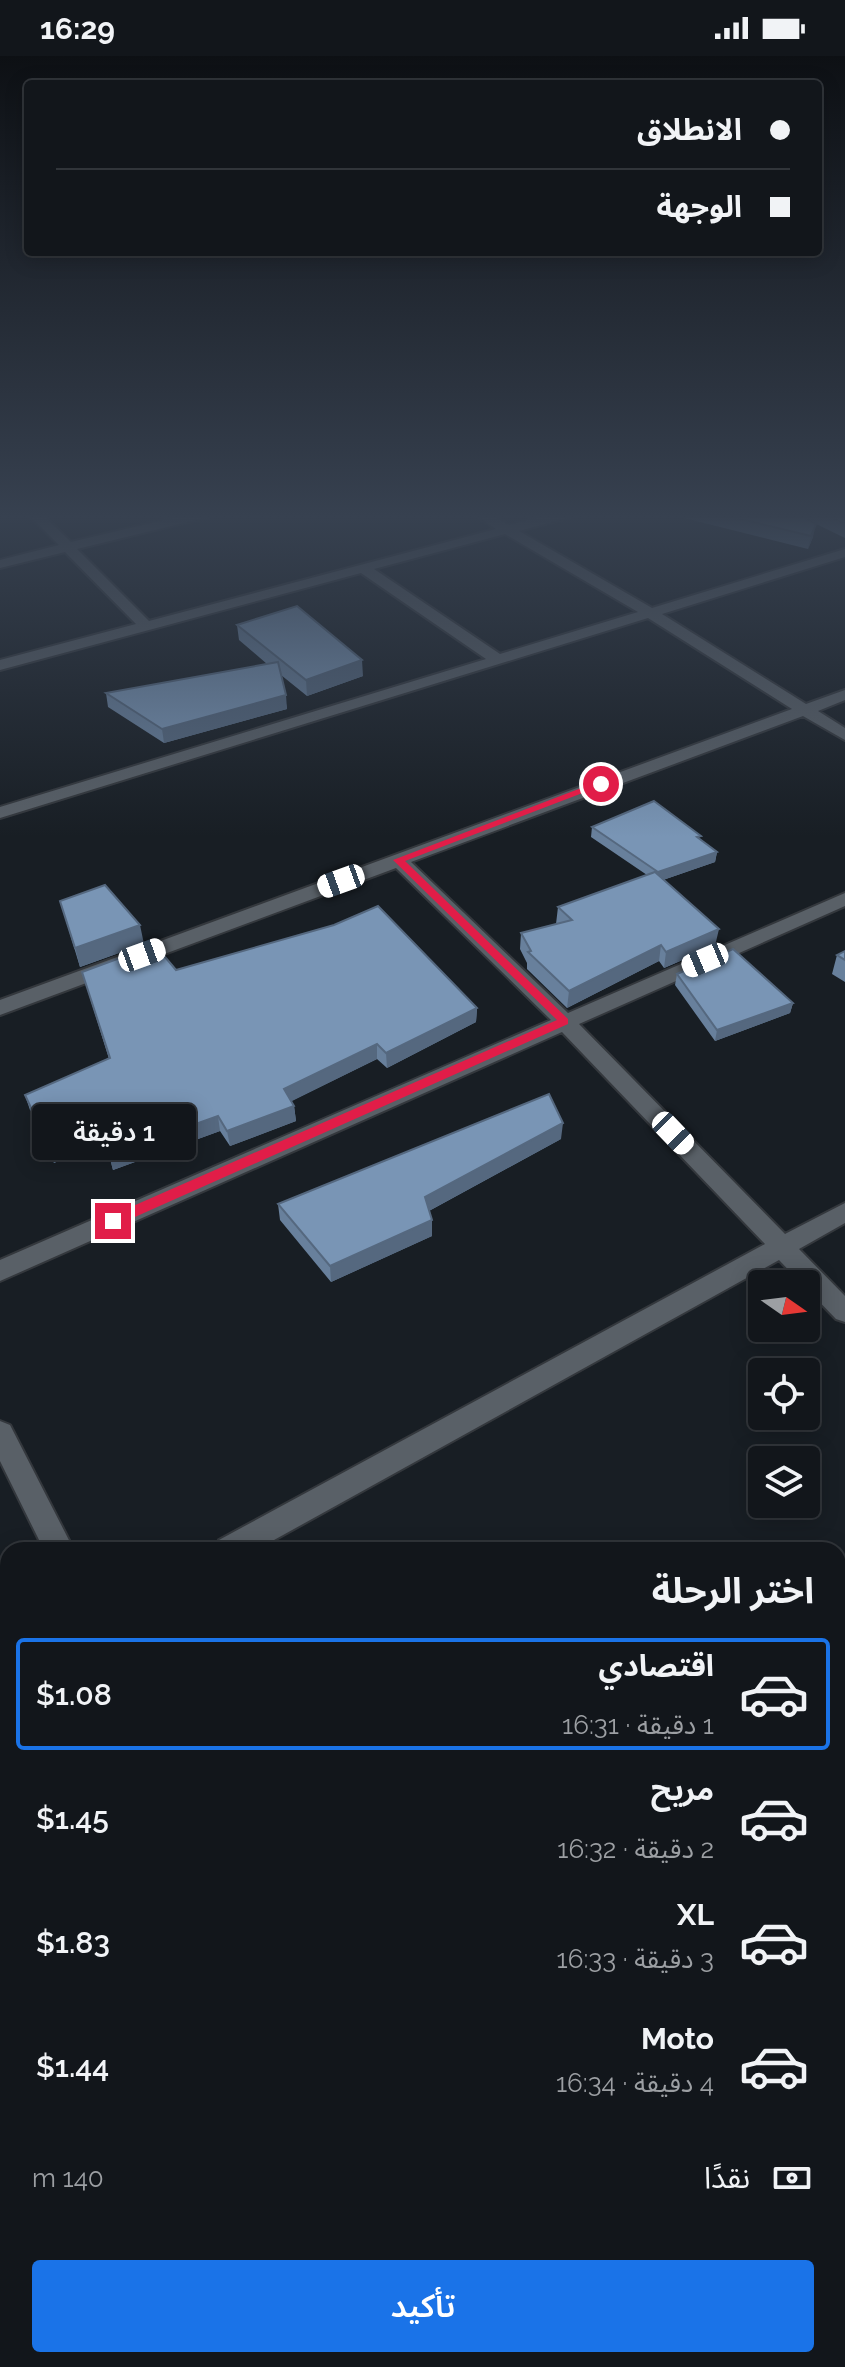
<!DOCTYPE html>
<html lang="ar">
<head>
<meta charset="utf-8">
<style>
	body { margin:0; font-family:Raleway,"Noto Sans Arabic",sans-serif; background:#1f2328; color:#f1f3f6; direction:rtl; height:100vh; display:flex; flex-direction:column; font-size:30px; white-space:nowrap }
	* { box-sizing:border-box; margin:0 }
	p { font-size:26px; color:#9c9fa3 }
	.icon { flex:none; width:44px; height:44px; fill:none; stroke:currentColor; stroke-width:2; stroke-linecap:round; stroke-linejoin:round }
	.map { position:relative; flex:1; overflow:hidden; direction:ltr }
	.side { position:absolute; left:0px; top:1486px; width:846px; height:826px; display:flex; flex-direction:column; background:#12161b; border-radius:24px 24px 0 0; box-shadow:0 4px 20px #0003,0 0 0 2px #31353a; direction:rtl }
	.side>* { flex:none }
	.top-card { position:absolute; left:24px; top:24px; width:798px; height:176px; border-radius:8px; box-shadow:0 4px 20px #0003,0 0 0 2px #31353a; direction:rtl; display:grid; align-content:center; height:176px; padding:0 32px; background:#12161b }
	.needle { width:52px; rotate:104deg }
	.fabs { position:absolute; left:748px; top:1214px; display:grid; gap:16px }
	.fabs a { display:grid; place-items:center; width:72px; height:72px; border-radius:8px; background:#12161b; box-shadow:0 4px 20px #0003,0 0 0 2px #31353a; font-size:40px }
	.end { position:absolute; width:36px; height:36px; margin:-18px; border:10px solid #e11d48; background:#fff; box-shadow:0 0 0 4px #fff }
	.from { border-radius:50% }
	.bubble { position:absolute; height:56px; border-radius:8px; background:#12161b; box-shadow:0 4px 20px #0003,0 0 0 2px #31353a; font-size:26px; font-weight:600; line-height:56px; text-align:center; direction:rtl }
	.car { position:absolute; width:24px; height:48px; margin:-24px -12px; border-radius:10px; box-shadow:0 0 6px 2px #0007; background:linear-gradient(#fff 24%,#345 0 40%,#fff 0 76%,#345 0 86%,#fff 0) }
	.top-card b { display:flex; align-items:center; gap:28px; height:76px; font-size:30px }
	.top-card b+b { border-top:2px solid #31353a }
	.top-card i { width:20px; height:20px; background:#f1f3f6 }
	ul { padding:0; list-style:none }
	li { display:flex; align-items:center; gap:24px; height:112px; margin:0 16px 12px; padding:0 16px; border:4px solid transparent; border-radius:8px }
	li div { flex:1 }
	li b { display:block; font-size:30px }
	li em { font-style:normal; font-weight:600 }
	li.selected { border-color:#1a73e8 }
	li>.icon { width:72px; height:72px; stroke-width:1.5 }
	h2 { padding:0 32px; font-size:36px; line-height:96px }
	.pay { display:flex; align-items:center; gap:20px; height:88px; padding:0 32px; font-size:30px }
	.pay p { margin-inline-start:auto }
	.button { display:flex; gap:16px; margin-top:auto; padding:16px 32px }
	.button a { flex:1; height:92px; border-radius:8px; background:#1a73e8; color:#fff; font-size:32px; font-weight:600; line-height:92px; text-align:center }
	.status { display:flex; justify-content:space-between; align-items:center; height:56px; padding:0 40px; background:#12161b; direction:ltr }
	.status svg { height:22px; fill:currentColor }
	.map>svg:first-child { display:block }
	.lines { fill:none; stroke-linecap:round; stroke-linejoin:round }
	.street-casing { stroke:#34383d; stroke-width:4 }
	.street { fill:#596067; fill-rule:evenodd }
	.wall { fill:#68809c }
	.shaded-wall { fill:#55687f }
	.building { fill:#7995b5; stroke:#55687f; stroke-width:2 }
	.route { fill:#e11d48 }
</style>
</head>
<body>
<div class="status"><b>16:29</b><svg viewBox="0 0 49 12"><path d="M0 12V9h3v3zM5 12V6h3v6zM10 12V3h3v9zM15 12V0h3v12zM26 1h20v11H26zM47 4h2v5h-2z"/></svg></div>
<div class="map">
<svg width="845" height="2311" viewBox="0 0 845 2311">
	<rect width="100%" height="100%" fill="#181e24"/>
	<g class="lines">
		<defs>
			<path id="street" d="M28 458H42L71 486 189 458H209L208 461 77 493 149 565 496 473 474 458H489L509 469 552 458H572L571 461 519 475 652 552 845 493V501L662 558 806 648 845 634V644L818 655 845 672V684L803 660 411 806 568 957 845 837V850L579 968 785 1178 845 1147V1167L799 1193 845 1240V1266L836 1263 806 1232V1228H802L779 1204 256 1494H214L219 1484 765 1188 562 976 0 1225V1204L551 964 396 812 0 959V944L792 653 648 562 0 762V751L486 603 361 517 0 614V604L136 568 65 496 0 512V504L59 489ZM505 478 638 556 500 598 374 513Z
				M0 1365 10 1369 74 1494H44L0 1405Z
				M8 1598V1629L0 1632V1601Z
				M845 1623V1657L838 1660V1626Z
				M8 2228V2271L0 2275V2231Z
				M446 2304H489L492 2311H449Z"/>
		</defs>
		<use href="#street" class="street-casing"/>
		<use href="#street" class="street"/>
	</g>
	<path class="wall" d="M668 458H845V482L810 465 813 481 808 493Z
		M237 569 363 620 307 640 281 619 287 653 164 687 108 651 106 637 267 608 239 584Z
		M592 771 700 784 717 796 715 806 663 824 715 890 664 912 659 905 567 952 527 913V907L520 893 521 877 556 868 558 851 647 819 591 781Z
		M60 845 144 888 80 911Z
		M845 895V926L832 918 837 899Z
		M176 914 477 952 476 966 387 1012 377 1003 291 1045 294 1050 296 1065 230 1090 220 1075 113 1114 105 1083 54 1107 30 1054 25 1039 109 1003 82 916Z
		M677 918 793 947 790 957 715 985 675 929Z
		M561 1083 429 1155 432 1180 331 1226 280 1164 278 1148Z"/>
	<path class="shaded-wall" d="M816 468 813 481 808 493 811 480Z
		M362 604 363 620 307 640 306 624Z
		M286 639 287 653 164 687 162 673Z
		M717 796 715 806 657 826 658 816Z
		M140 869 144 888 80 911 75 892Z
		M719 873 715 890 664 912 666 896Z
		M661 889 659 905 567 952 569 935Z
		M793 947 790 957 715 985 717 974Z
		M477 952 476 966 387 1012 386 997Z
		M377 988V1003L286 1048 284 1033Z
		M294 1050 296 1065 230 1090 227 1075Z
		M218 1060 220 1075 113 1114 109 1099Z
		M563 1067 561 1083 425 1157V1141Z
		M101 1069 105 1083 54 1107 50 1092Z
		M432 1164V1180L331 1226 330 1210Z
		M845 1877V1880L838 1885V1882Z
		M8 1958V1968L0 1973V1962Z"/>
	<path class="building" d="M720 458H798L816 468 811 480Z
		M825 458H845V468Z
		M297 550 362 604 306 624 237 569Z
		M278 606 286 639 162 673 106 637Z
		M654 745 701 780 697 781 717 796 658 816 592 771Z
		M655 816 719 873 666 896 661 889 569 935 528 896 531 895 521 877 572 864 558 851Z
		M105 829 140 869 75 892 60 845Z
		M378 850 477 952 386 997 377 988 284 1033 294 1050 227 1075 218 1060 109 1099 101 1069 50 1092 25 1039 110 1002 82 916 155 889 176 914 334 869Z
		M733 893 793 947 717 974 677 918Z
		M845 895V904L837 899Z
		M549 1038 563 1067 425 1141 432 1164 330 1210 278 1148Z
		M7 1698 8 1702V1958L0 1962V1702Z
		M838 1851 845 1862V1877L838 1882Z
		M838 1941 845 1951V2009L838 2014Z"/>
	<linearGradient id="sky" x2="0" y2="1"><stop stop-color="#0d1014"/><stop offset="0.59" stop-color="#374150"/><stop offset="1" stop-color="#374150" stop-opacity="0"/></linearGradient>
	<rect width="845" height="781" fill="url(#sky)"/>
	<path class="route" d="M597 726 606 728 405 805 568 963V968L117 1169H108V1161L557 964 393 804Z"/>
</svg>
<div class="fabs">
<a><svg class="needle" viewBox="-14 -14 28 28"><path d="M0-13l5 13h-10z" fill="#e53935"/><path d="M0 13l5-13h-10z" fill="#9c9fa3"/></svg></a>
<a><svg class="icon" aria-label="locate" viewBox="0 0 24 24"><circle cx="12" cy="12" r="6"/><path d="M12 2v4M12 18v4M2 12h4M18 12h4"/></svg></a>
<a><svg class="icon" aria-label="layers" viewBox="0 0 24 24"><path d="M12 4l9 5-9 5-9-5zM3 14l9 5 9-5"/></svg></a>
</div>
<i class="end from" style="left:601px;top:728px"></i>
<i class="end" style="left:113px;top:1165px"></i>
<div class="bubble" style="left:32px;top:1048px;width:164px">1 دقيقة</div>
<i class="car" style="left:341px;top:825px;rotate:250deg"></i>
<i class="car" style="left:142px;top:899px;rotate:70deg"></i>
<i class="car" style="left:705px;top:904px;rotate:247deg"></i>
<i class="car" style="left:673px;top:1077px;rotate:136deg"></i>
<div class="top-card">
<b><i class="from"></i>الانطلاق</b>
<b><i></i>الوجهة</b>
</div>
<section class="side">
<h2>اختر الرحلة</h2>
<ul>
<li class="selected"><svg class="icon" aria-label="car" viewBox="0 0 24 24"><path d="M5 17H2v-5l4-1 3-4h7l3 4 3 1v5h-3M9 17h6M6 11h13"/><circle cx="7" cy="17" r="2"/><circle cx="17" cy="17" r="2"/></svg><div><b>اقتصادي</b><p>1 دقيقة · 16:31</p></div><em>$1.08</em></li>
<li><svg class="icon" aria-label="car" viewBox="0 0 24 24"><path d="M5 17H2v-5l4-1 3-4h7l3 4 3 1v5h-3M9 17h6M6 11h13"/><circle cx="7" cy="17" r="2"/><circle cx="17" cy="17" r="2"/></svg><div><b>مريح</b><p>2 دقيقة · 16:32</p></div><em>$1.45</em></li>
<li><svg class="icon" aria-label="car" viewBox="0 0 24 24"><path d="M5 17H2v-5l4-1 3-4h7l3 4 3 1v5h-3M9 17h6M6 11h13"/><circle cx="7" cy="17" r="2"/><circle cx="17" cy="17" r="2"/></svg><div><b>XL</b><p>3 دقيقة · 16:33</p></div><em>$1.83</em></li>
<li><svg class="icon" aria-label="car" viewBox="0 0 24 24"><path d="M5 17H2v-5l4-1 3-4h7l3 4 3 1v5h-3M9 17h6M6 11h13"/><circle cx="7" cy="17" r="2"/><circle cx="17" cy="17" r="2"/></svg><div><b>Moto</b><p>4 دقيقة · 16:34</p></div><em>$1.44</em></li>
</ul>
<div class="pay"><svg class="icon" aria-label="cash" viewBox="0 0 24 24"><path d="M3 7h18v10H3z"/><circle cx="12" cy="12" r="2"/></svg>نقدًا<p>140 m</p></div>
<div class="button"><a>تأكيد</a></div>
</section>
</div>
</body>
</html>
